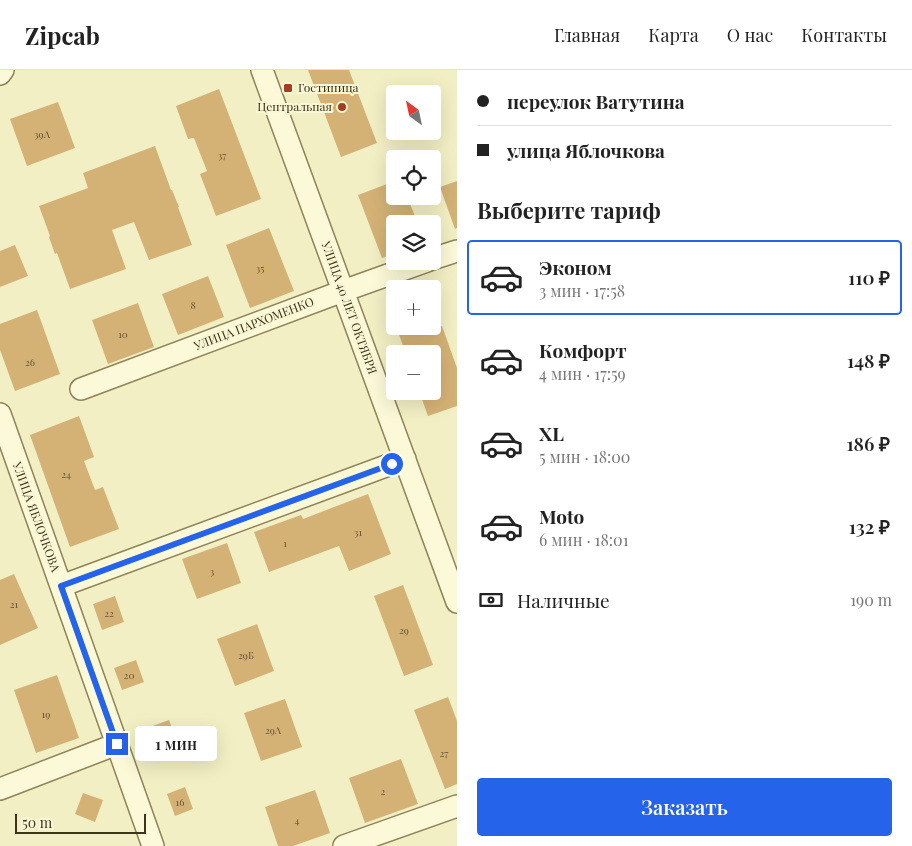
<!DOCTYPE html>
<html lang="ru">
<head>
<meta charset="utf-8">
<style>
	body { margin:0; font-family:"Playfair Display",serif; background:#f6f6f6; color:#222; height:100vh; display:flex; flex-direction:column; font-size:19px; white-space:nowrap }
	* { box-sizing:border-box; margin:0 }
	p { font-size:16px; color:#767676 }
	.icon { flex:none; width:28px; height:28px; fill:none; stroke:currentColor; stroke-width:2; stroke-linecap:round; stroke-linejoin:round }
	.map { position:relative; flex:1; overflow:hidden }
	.drawer { display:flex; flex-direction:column; background:#fff; width:455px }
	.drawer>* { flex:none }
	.hud { display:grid; align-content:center; height:110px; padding:0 20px; background:#fff }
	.needle { width:32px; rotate:327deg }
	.fabs { position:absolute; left:386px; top:15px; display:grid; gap:10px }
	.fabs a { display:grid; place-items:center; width:55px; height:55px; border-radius:5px; background:#fff; box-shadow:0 5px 20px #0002; font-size:25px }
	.scale { position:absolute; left:15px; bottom:12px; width:131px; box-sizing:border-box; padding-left:5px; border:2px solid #3d341d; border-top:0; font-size:14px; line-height:18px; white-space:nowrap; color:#3d341d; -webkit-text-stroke:4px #f9f6d4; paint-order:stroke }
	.end { position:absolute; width:22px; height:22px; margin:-11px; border:6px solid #2563eb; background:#fff; box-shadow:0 0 0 2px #fff }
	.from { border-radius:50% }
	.bubble { position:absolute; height:35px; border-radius:5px; background:#fff; box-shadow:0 5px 20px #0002; font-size:16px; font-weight:600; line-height:35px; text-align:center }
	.hud b { display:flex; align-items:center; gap:18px; height:48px; font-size:19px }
	.hud b+b { border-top:1px solid #e0e0e0 }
	.hud i { width:12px; height:12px; background:#222 }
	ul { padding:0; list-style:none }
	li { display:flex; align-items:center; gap:15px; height:75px; margin:0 10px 8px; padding:0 10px; border:2px solid transparent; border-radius:5px }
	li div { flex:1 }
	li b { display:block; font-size:19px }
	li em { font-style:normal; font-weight:600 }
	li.active { border-color:#2563eb }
	li>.icon { width:45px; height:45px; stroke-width:1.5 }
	h2 { padding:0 20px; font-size:22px; line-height:60px }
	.pay { display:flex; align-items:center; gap:12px; height:55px; padding:0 20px; font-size:19px }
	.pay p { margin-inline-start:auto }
	.action { display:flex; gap:10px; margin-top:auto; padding:10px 20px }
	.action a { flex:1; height:58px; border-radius:5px; background:#2563eb; color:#fff; font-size:20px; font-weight:600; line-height:58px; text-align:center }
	header { display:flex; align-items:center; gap:30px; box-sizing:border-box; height:70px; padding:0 25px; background:#fff; border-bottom:1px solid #e0e0e0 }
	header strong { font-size:24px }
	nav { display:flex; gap:28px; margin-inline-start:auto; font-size:18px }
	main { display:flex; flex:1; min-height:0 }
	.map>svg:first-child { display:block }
	.building { fill:#d4b276 }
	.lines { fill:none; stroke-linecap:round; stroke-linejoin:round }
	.minor-casing { stroke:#8f8258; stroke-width:24 }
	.minor { stroke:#fcf9d8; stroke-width:21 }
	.route { stroke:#2563eb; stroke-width:6 }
	.poi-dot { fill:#a43e22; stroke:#f9f6d4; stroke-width:2 }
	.labels { text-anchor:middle; stroke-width:4; stroke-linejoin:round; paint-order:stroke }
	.number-label { font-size:10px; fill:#635433 }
	.poi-label { font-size:12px; fill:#3d341d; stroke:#f9f6d4; text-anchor:start }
	.street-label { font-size:12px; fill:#3d341d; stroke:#f9f6d4 }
</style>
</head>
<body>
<header>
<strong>Zipcab</strong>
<nav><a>Главная</a><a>Карта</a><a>О нас</a><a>Контакты</a></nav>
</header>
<main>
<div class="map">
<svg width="457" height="776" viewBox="0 0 457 776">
	<rect width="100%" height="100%" fill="#f2efc4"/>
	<path class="building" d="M308 0H349L377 73 341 87Z
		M219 19 261 129 216 146 200 104 207 101 194 68 188 69 176 36Z
		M58 32 75 78 27 96 10 49Z
		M155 76 171 120H172L179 137H178L192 175 149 190 134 152 112 160 126 199 70 219 57 183 55 184 49 167 50 166 39 136 88 118 83 103Z
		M395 111V126H407L418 154H395V184L382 188 358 125Z
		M457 111V158L455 159 440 117Z
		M269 158 294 221 250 238 226 175Z
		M15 175 28 206 0 217V181Z
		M208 206 224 247 178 265 162 224Z
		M138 233 154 277 108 294 92 250Z
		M37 240 60 304 15 321 0 280V254Z
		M396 256H442L457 298V336L428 346 419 321H432V284H406Z
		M79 346 94 387 84 391 95 420 103 417 119 459 70 477 30 365Z
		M368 424 391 484 349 501 339 476 269 502 254 462 301 445 303 449Z
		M227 473 241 513 197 529 182 489Z
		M14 504 38 558 0 575V510Z
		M403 515 433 595 404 606 374 526Z
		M115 526 124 552 102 560 93 534Z
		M257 554 274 601 235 616 217 569Z
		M136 590 144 612 122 620 114 598Z
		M57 605 79 668 36 683 14 620Z
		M448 627 457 651V714L445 719 414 640Z
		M285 629 302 677 261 691 244 643Z
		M169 650 178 674 156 682 147 658Z
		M401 689 418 734 365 753 349 708Z
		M185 717 193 739 175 746 167 724Z
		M315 720 330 763 293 776H278L265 737Z
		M83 723 103 730 95 752 75 744Z"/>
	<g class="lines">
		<defs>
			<path id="minor" d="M262 0 457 532
				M0 4 3 0
				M432 189 457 181
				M81 319 343 221 427 191
				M0 344 153 776
				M61 516 405 389
				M0 719 117 674
				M344 776 457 736"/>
		</defs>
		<use href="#minor" class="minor-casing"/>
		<use href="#minor" class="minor"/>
	</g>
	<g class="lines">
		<path class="route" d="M117 674 61 516 392 394"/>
	</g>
	<g class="poi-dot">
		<rect x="283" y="13" width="10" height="10" rx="2.5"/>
		<circle cx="342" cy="37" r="5"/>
	</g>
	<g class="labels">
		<g class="number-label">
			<text x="42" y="68">39А</text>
			<text x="222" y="89">37</text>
			<text x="260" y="202">35</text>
			<text x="193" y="239">8</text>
			<text x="123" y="268">10</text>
			<text x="30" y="296">26</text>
			<text x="66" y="408">24</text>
			<text x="358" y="466">31</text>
			<text x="285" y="477">1</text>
			<text x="212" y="505">3</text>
			<text x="14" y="538">21</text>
			<text x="109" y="547">22</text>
			<text x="404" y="564">29</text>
			<text x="246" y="589">29Б</text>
			<text x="129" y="609">20</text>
			<text x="46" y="648">19</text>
			<text x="273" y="664">29А</text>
			<text x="444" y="687">27</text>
			<text x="383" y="725">2</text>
			<text x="180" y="736">16</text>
			<text x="297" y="754">4</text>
		</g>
		<g class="poi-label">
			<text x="298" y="22">Гостиница</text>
			<text x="332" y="41" text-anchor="end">Центральная</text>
		</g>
		<g class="street-label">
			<text transform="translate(349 238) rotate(70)" y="4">УЛИЦА 40 ЛЕТ ОКТЯБРЯ</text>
			<text transform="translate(254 254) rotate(-21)" y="4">УЛИЦА ПАРХОМЕНКО</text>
			<text transform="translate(36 447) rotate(70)" y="4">УЛИЦА ЯБЛОЧКОВА</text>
		</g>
	</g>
</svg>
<div class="fabs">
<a><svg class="needle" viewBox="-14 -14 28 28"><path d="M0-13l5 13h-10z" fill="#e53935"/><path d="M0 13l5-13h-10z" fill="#767676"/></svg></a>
<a><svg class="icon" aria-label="locate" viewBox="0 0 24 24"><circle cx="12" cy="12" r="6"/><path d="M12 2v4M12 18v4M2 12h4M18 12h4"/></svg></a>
<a><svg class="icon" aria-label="layers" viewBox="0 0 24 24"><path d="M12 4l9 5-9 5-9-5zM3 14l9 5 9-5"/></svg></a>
<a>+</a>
<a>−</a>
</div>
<div class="scale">50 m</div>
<i class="end from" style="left:392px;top:394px"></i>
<i class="end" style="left:117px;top:674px"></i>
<div class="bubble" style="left:135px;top:656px;width:82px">1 мин</div>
</div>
<section class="drawer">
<div class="hud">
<b><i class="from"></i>переулок Ватутина</b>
<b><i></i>улица Яблочкова</b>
</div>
<h2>Выберите тариф</h2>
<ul>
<li class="active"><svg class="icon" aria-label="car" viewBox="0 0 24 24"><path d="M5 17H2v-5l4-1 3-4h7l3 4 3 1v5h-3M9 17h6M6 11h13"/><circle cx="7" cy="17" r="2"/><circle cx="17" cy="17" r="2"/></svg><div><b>Эконом</b><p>3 мин · 17:58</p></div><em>110 ₽</em></li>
<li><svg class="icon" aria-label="car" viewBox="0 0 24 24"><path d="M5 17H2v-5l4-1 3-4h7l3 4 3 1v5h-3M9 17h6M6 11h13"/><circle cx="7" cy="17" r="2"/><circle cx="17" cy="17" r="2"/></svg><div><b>Комфорт</b><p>4 мин · 17:59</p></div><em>148 ₽</em></li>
<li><svg class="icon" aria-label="car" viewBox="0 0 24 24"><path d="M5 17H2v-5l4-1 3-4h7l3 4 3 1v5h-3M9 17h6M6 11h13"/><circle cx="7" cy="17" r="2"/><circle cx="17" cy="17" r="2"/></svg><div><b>XL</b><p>5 мин · 18:00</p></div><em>186 ₽</em></li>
<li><svg class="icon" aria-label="car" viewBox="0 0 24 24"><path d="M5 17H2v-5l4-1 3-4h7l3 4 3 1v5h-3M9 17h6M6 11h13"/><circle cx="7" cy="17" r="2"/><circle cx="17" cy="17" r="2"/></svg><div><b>Moto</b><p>6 мин · 18:01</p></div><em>132 ₽</em></li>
</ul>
<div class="pay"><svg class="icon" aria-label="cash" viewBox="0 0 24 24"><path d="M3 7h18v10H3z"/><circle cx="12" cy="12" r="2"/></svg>Наличные<p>190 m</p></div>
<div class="action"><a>Заказать</a></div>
</section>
</main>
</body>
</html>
